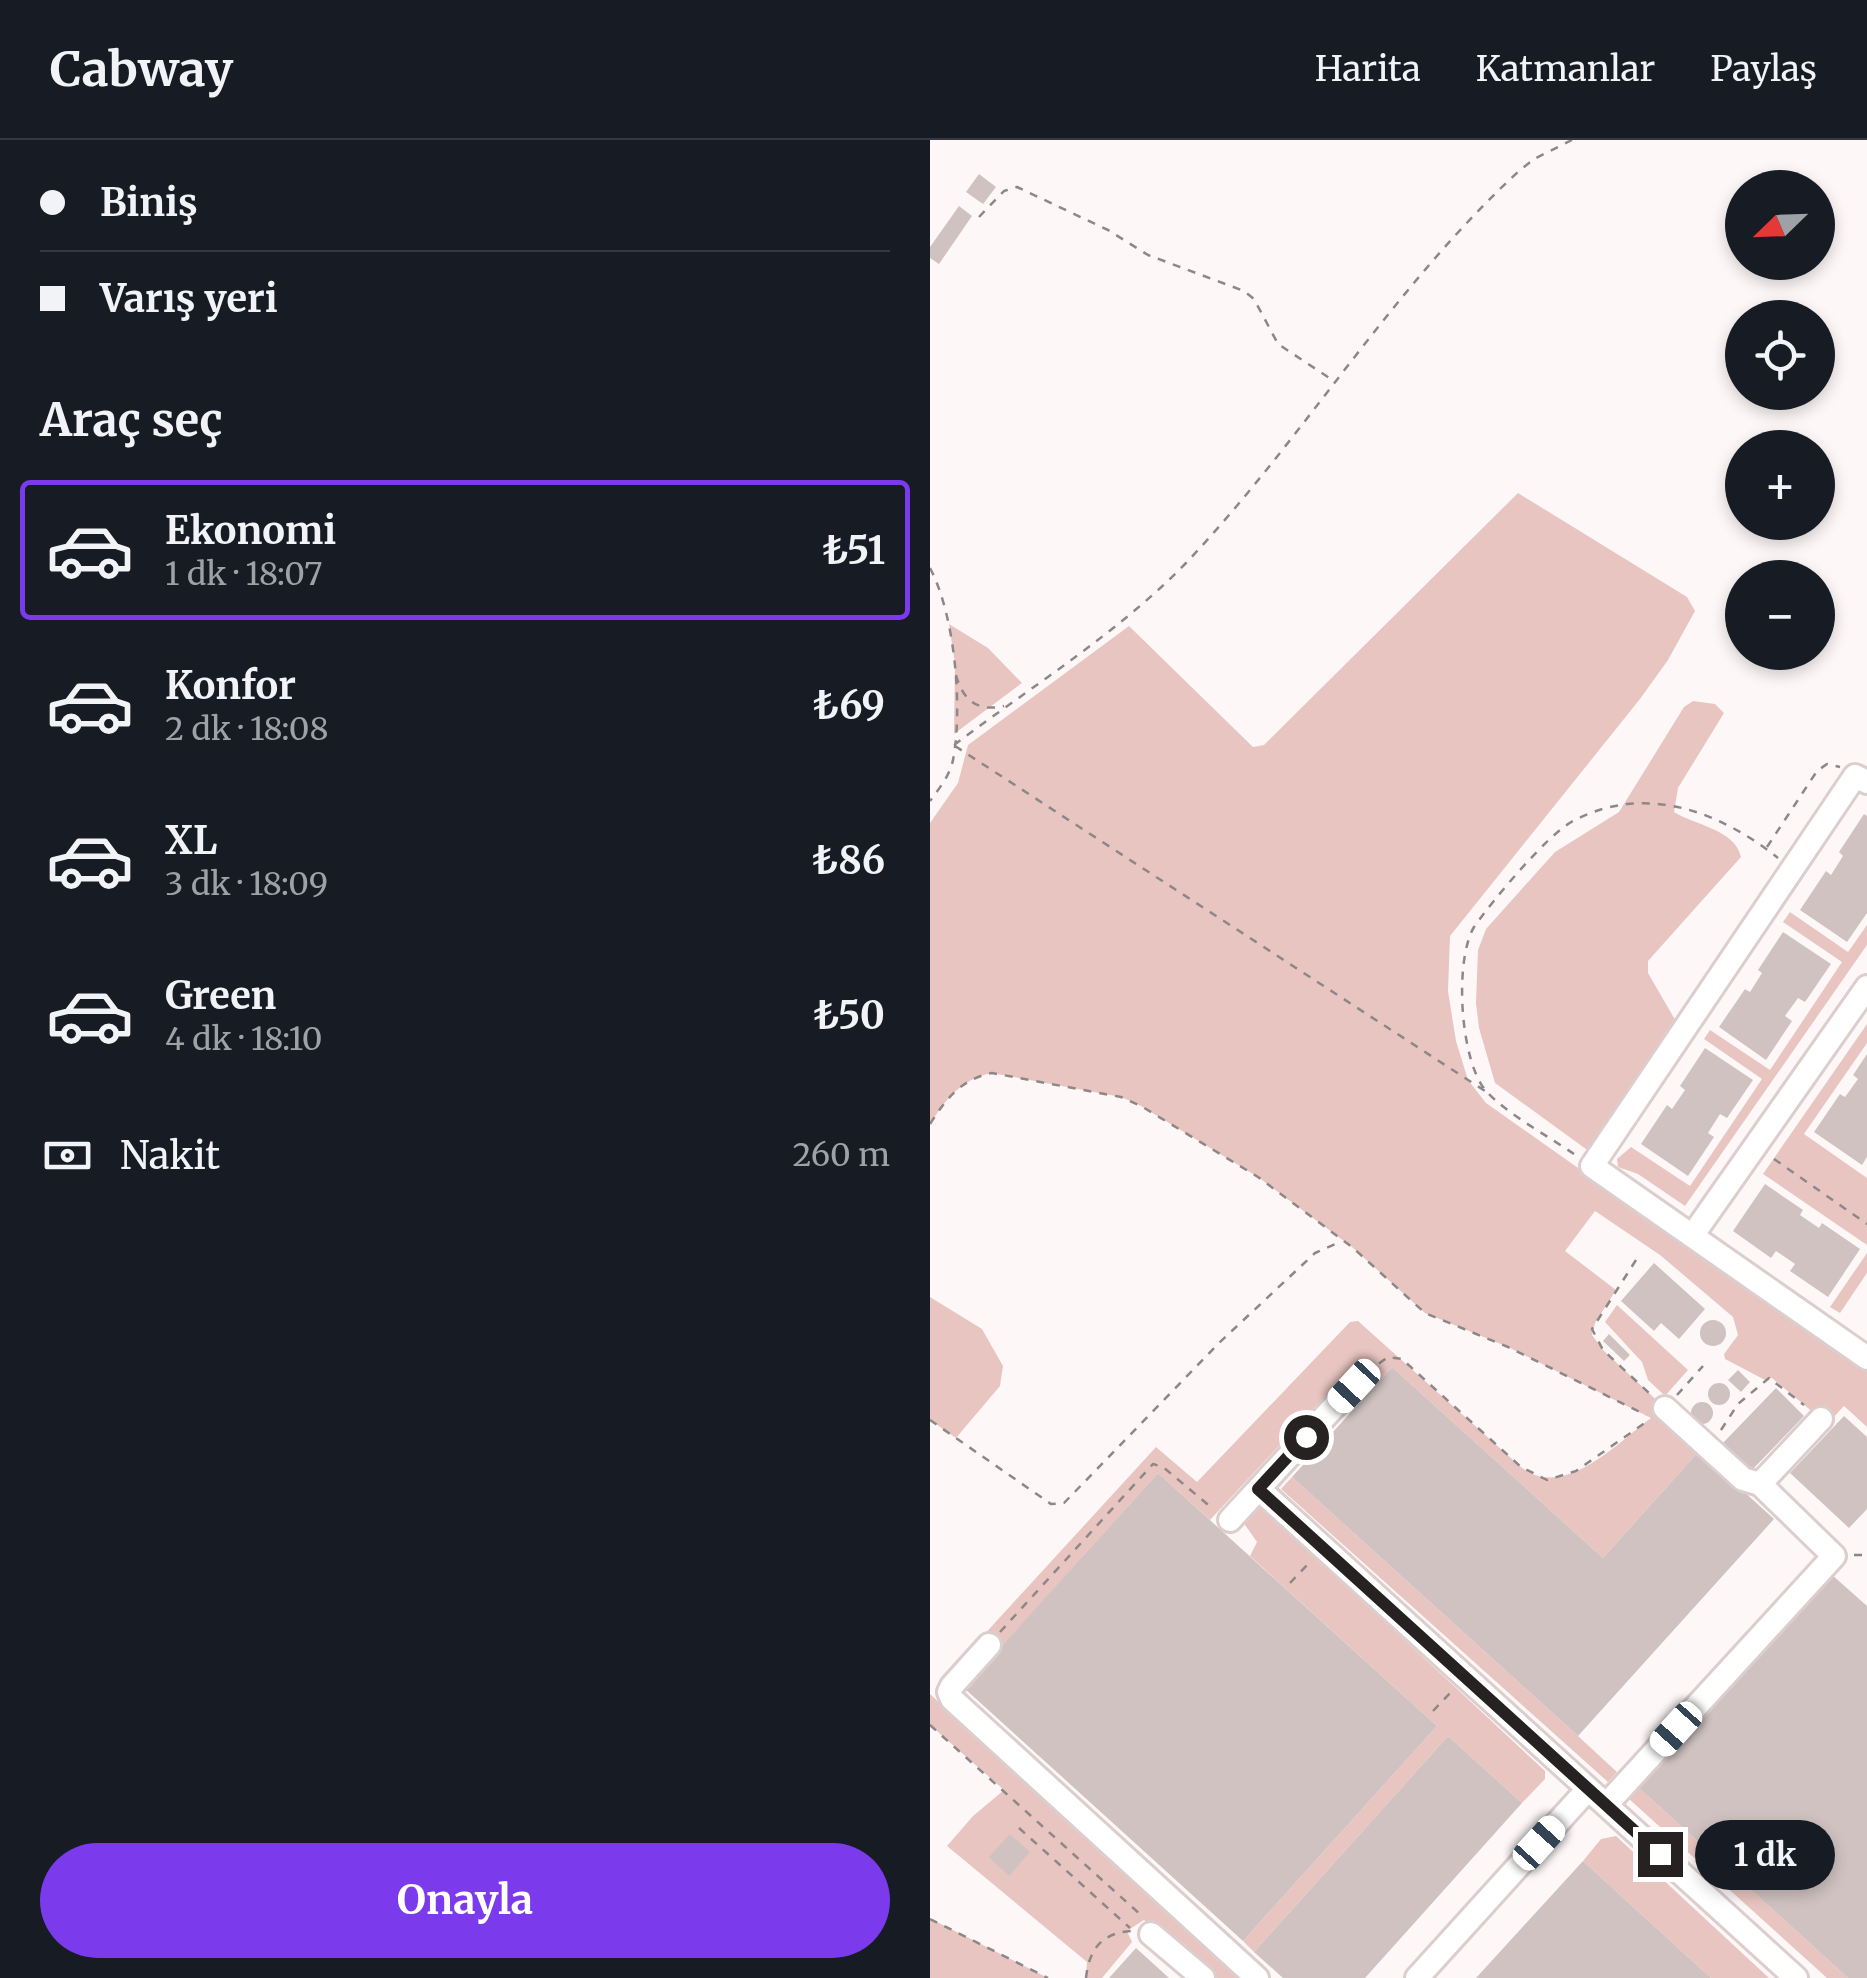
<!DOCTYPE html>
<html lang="tr">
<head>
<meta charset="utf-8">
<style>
	body { margin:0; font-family:Merriweather,serif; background:#20242c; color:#f1f3f6; height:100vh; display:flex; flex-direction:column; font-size:38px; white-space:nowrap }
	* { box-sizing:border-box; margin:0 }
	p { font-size:32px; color:#9ea1a6 }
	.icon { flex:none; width:55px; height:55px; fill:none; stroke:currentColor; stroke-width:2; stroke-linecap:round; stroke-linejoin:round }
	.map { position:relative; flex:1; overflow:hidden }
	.panel { display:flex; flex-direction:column; background:#171b24; width:930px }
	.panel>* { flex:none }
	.hud { display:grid; align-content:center; height:220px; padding:0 40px; background:#171b24 }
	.needle { width:65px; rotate:247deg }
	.buttons { position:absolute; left:795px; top:30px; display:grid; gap:20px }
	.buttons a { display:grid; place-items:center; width:110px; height:110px; border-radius:50%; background:#171b24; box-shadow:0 5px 15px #0003; font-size:50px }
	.end { position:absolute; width:45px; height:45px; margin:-22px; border:12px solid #272222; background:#fff; box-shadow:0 0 0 5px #fff }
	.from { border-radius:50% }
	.bubble { position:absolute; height:70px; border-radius:35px; background:#171b24; box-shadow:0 5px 15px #0003; font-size:32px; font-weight:700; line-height:70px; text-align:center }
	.car { position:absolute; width:30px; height:60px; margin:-30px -15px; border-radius:12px; box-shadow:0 0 8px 2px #0007; background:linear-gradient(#fff 24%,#345 0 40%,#fff 0 76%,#345 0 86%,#fff 0) }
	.hud b { display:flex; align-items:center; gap:35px; height:95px; font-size:38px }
	.hud b+b { border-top:2px solid #363941 }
	.hud i { width:25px; height:25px; background:#f1f3f6 }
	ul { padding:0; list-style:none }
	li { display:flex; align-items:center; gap:30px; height:140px; margin:0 20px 15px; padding:0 20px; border:5px solid transparent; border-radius:10px }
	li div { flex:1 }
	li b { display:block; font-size:38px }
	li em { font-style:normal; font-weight:700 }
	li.active { border-color:#7c3aed }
	li>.icon { width:90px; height:90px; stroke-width:1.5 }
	h2 { padding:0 40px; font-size:45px; line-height:120px }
	.pay { display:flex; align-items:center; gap:25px; height:110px; padding:0 40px; font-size:38px }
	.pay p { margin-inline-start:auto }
	.cta { display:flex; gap:20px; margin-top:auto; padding:20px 40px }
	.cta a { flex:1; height:115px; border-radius:60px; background:#7c3aed; color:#fff; font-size:40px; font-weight:700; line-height:115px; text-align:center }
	header { display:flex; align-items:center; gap:60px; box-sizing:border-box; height:140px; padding:0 50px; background:#171b24; border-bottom:2px solid #363941 }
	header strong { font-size:48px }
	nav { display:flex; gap:55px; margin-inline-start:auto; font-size:35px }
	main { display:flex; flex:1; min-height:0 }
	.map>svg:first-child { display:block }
	.green { fill:#e8c5c1 }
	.building { fill:#cfc2c1 }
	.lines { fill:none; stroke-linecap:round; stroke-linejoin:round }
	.minor-casing { stroke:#dbcecd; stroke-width:28 }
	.path { stroke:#8d8887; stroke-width:2.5; stroke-dasharray:8 8; stroke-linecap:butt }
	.minor { stroke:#fff; stroke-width:22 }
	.route { stroke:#272222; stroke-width:12 }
</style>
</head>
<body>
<header>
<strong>Cabway</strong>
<nav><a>Harita</a><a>Katmanlar</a><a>Paylaş</a></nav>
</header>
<main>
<section class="panel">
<div class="hud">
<b><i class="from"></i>Biniş</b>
<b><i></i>Varış yeri</b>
</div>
<h2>Araç seç</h2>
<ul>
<li class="active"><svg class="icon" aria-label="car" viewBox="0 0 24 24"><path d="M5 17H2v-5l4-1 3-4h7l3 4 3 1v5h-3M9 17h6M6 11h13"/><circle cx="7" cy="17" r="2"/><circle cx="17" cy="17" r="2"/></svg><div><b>Ekonomi</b><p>1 dk · 18:07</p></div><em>₺51</em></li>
<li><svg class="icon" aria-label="car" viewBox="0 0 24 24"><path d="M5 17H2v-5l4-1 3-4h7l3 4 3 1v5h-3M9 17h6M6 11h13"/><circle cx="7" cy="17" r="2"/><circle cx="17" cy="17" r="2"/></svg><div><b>Konfor</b><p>2 dk · 18:08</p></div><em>₺69</em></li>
<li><svg class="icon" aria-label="car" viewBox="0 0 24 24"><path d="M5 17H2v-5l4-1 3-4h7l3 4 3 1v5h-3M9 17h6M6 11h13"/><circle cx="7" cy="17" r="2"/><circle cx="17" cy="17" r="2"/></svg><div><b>XL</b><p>3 dk · 18:09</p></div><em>₺86</em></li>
<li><svg class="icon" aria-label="car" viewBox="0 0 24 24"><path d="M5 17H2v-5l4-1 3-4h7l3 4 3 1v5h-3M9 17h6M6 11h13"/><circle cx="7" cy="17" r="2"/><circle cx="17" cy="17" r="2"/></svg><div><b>Green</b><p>4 dk · 18:10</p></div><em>₺50</em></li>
</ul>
<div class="pay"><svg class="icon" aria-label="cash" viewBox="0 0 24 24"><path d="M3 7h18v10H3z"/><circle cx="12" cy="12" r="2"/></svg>Nakit<p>260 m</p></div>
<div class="cta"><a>Onayla</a></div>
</section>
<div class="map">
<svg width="937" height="1838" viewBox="0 0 937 1838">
	<rect width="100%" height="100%" fill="#fdf8f7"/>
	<path class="green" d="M588 353 757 457 765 471 738 520 710 559 520 796 518 851 526 901 538 940 556 963 937 1232V1287L914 1266 900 1281 891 1279 842 1238 835 1240 795 1219 794 1214 808 1195 803 1177 730 1115 665 1071 635 1111 686 1150 665 1183 662 1195 673 1210 735 1268 769 1311 673 1418 462 1227 435 1256 413 1237 280 1380 228 1333 67 1512 51 1498 226 1307 267 1342 420 1182 428 1181 591 1327C634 1361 687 1303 721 1278L578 1207 495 1173 422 1107 328 1037 211 966 191 957 62 933C31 939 16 959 0 984V683L28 643 38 605 199 486 323 607 334 605Z
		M19 484 58 508 92 543 24 594 25 524Z
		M763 561 785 564 794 573 748 648 744 672C764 685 805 689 811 717L718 821V833L747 883 660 1012 565 943 549 888 546 863 548 810 556 789 625 712 689 672 754 567Z
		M860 772 918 812 937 785V805L755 1066 708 1034 688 1027 687 1019 701 1007 760 1046 832 939 774 899 780 890 840 930 912 822 853 782Z
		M937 884V903L874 994 937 1038V1105L833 1034Z
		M937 1113V1133L910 1173 900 1167Z
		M0 1157 52 1189 73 1226 70 1246 26 1298 0 1280Z
		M687 1165 758 1230 735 1256 718 1240 712 1222 675 1182Z
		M362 1337 648 1596 687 1632 678 1642 351 1349Z
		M326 1365 331 1366 615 1631V1639L592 1663 518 1596 324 1812 313 1801 507 1586 320 1416 327 1402 313 1382Z
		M0 1554 311 1838H286L214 1780 197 1791 202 1802 172 1838H156L157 1822 17 1706 43 1676 74 1650 0 1585Z
		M708 1647 918 1838H897L698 1658Z
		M686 1696 839 1838H781L653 1721 671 1699Z
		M0 1779 7 1782 118 1838H0Z"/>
	<path class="building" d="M49 34 66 47 53 64 36 52Z
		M29 66 42 76 9 124 0 118V107Z
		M934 674 937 676V773L917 802 870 770 896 731 901 735 913 716 909 712Z
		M853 792 901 824 875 862 868 858 855 876 862 881 836 920 789 887 815 849 820 852 832 833 828 830Z
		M775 908 823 940 797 978 790 974 778 993 784 997 758 1036 711 1004 737 965 742 969 755 950 750 946Z
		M937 914V1017L932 1025 884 992 910 954 915 957 928 939 923 935Z
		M835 1044 873 1070 870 1075 889 1088 892 1083 930 1109 898 1157 860 1131 865 1124 846 1111 841 1118 803 1091Z
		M724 1123 775 1169 749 1199 731 1183 724 1191 691 1161Z
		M770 1193a13 13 0 1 1 26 0a13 13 0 1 1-26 0Z
		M679 1194 700 1215 694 1221 673 1201Z
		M462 1227 673 1418 769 1311 844 1379 648 1596 362 1337Z
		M808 1230 820 1242 811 1252 798 1240Z
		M778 1254a11 11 0 1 1 22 0a11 11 0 1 1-22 0Z
		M846 1248 874 1276 820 1332 791 1305Z
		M761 1273a11 11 0 1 1 22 0a11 11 0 1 1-22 0Z
		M914 1276 937 1297V1369L919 1388 860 1333Z
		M228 1333 507 1586 313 1801 34 1548Z
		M901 1434 937 1466V1838H918L708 1647Z
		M518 1596 592 1663 435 1838H353L324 1812Z
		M80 1694 100 1712 79 1736 59 1717Z
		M653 1721 781 1838H546Z
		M206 1808 239 1838H179Z"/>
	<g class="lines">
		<defs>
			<path id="minor" d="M937 642 925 636 662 1026 937 1218
				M762 1096 937 847
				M735 1268 813 1339 830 1344
				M329 1349 866 1838
				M300 1380 423 1246
				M59 1505 22 1546 19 1552 22 1559 327 1838
				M676 1665 904 1416 830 1344 891 1279
				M221 1794 273 1838
				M487 1838 658 1649"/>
		</defs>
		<use href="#minor" class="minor-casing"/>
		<path class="path" d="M49 77 74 51 87 47 178 90 218 115 314 151 324 159 348 204 404 241
			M0 428C25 475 33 568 23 620 20 635 9 649 0 661
			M26 535C33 561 48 572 74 566
			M24 605C102 546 188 493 256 423 374 298 462 148 589 31L604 19 642 0
			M25 606 555 951
			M837 707 887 631 897 624 910 627
			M0 984C16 959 31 939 62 933L191 957 211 966 328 1037 422 1107 495 1173 578 1207 716 1275
			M644 1014C618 996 577 974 556 951 530 921 524 821 544 787 562 761 618 694 643 681 715 643 789 671 848 718
			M844 1019 937 1084
			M706 1120 662 1189 673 1210 719 1253
			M436 1233 458 1217 472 1219 591 1327 617 1340 646 1331 719 1280
			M747 1255 773 1226
			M0 1280 121 1364 134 1363 289 1203 385 1113 410 1102
			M791 1290 808 1264 839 1238 874 1265
			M924 1415H937
			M360 1443 380 1422
			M70 1492 223 1324 233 1327 282 1368
			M503 1571 522 1551
			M0 1585 211 1775
			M89 1688 200 1788
			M0 1779 118 1838
			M156 1838C159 1810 171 1793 201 1791"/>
		<use href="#minor" class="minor"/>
	</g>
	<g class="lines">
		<path class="route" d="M376 1297 328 1349 730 1714"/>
	</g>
</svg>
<div class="buttons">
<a><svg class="needle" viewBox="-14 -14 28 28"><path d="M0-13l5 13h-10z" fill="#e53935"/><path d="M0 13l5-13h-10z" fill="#9ea1a6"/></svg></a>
<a><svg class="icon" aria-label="locate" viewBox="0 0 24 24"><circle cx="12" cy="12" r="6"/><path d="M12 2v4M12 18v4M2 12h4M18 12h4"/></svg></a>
<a>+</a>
<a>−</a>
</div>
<i class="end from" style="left:376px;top:1297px"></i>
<i class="end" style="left:730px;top:1714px"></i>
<div class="bubble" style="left:765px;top:1680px;width:140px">1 dk</div>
<i class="car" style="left:424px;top:1246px;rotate:223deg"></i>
<i class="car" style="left:746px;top:1589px;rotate:222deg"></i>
<i class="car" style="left:609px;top:1703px;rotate:42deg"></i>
</div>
</main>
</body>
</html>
